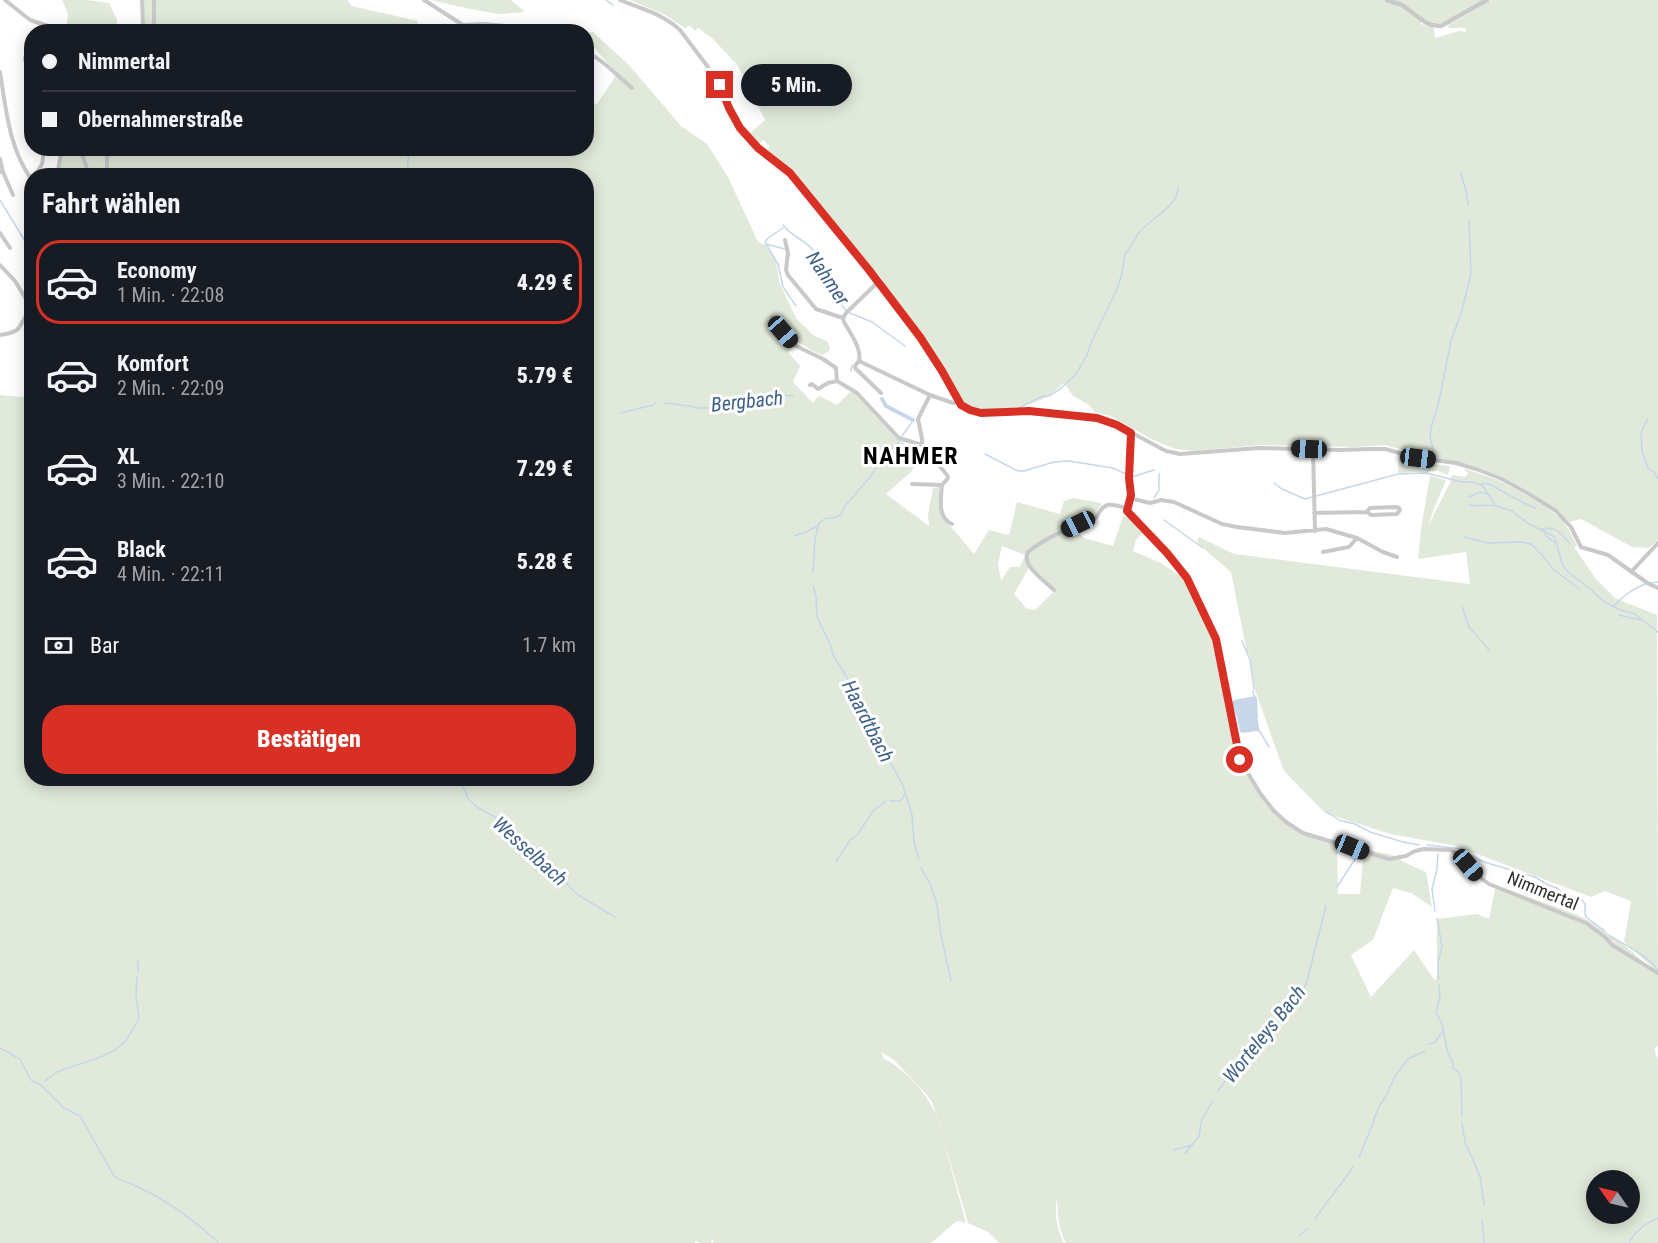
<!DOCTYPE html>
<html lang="de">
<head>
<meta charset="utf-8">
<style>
	body { margin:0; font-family:"Roboto Condensed",sans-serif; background:#242831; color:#f1f3f6; height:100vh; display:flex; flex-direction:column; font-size:22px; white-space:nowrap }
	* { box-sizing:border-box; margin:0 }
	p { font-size:20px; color:#9ea1a6 }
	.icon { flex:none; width:33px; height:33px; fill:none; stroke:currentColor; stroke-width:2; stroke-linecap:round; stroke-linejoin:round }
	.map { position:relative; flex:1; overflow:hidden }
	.details { position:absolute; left:24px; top:168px; width:570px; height:618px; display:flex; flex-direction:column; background:#171b24; border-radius:24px; box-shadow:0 3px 15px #0003 }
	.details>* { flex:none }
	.top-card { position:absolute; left:24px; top:24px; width:570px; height:132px; border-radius:24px; box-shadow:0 3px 15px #0003; display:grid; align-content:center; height:132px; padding:0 18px; background:#171b24 }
	.needle { width:39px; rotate:304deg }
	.tools { position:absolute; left:1586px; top:1170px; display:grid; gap:12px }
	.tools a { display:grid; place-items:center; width:54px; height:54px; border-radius:50%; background:#171b24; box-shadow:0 3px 15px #0003; font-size:30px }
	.end { position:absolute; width:27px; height:27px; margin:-14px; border:8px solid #d93025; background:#fff; box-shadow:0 0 0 3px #fff }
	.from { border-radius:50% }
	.bubble { position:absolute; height:42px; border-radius:21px; background:#171b24; box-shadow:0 3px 15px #0003; font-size:20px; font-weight:800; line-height:42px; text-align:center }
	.car { position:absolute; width:18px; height:36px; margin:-18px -9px; border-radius:8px; box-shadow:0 0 4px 2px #0007; background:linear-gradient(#222 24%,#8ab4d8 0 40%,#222 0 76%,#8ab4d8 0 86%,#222 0) }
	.top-card b { display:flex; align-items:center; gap:21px; height:57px; font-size:22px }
	.top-card b+b { border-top:2px solid #363941 }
	.top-card i { width:15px; height:15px; background:#f1f3f6 }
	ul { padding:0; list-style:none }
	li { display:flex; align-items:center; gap:18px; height:84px; margin:0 12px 9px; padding:0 6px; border:3px solid transparent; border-radius:24px }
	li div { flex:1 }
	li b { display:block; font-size:22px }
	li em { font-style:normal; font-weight:800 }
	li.on { border-color:#d93025 }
	li>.icon { width:54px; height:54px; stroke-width:1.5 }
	h2 { padding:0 18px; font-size:27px; line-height:72px }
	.pay { display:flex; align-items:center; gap:15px; height:66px; padding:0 18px; font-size:22px }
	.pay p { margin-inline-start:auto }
	.primary-button { display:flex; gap:12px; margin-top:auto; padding:12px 18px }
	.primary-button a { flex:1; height:69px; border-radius:24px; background:#d93025; color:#fff; font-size:24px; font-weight:800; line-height:69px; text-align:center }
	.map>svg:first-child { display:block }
	.green { fill:#e0e9da; fill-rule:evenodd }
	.water { fill:#c7d6e9 }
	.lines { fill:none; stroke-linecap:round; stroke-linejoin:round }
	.stream { stroke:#c7d6e9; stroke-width:1.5 }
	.canal { stroke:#c7d6e9; stroke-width:4 }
	.minor { stroke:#c9c9c9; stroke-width:4 }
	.tertiary { stroke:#c9c9c9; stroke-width:4.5 }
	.route { stroke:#d93025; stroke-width:8 }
	.labels { text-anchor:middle; stroke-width:6; stroke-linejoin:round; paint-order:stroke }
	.street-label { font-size:18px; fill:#2c2c2c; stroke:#fff }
	.water-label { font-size:20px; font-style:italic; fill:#3f618a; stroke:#fff }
	.district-label { font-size:24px; font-weight:bold; letter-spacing:1.5px; fill:#000; stroke:#fff }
</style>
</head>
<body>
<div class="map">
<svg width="1658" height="1243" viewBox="0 0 1658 1243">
	<rect width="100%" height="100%" fill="#fff"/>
	<path class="green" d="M62 0H87L109 3 117 20 116 31H66L68 14Z
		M143 0H347L352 6 418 21 415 32H140L143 25Z
		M431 0H511L525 12 499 14 470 9Z
		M630 0H1483L1443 23H1429L1420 18 1421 24 1434 28 1435 38 1459 31 1466 32V28H1448L1449 25 1491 0H1658V540L1649 548 1632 547 1581 519 1570 522 1530 492 1505 478 1471 465 1431 457 1385 445 1355 447 1261 445 1195 451 1176 449 1151 439 1111 416 1095 412 1089 405 1073 396 1064 383C1058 388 1052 393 1046 397 1026 408 986 416 966 404 953 396 951 378 943 366 924 336 904 307 880 281L882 279 876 272 871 269 791 170 767 150 770 146 763 140 759 144 750 133 765 120 738 66 713 39 698 28 695 31 690 25 685 28 665 15Z
		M587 32H593L629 65 681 126 707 144 728 177 758 242 766 245 776 261 779 282 796 318 814 336 827 341 830 347 829 351 822 355 811 350 798 342 788 352 800 366 793 382 813 403 819 396 837 405 850 392 857 395 899 440 922 454 911 472 886 494 929 526 928 514 933 488 940 487 939 501 941 515 974 554 989 530 1009 535 1017 502 1060 514 1064 501 1073 498 1102 503 1092 519 1084 520 1071 527 1084 538 1113 546 1123 516 1133 519 1144 531 1136 540 1133 551 1161 563 1177 574 1181 572 1187 578 1216 639 1233 744 1242 767 1273 812 1298 830 1341 843 1337 855 1338 894H1360L1364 849 1392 855 1408 864 1426 872 1432 907 1411 893 1393 888 1373 940 1351 955 1371 997 1414 950 1435 981 1437 978V919L1477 914 1489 919 1496 885 1578 915 1595 924 1623 944 1658 975V1046L1654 1049 1658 1060V1243H1066C1058 1229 1058 1214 1057 1198 1054 1213 1057 1230 1064 1243H999L988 1232 968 1223 933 1104 927 1095 894 1060 881 1052 884 1059C906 1069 927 1094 937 1116L966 1223 957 1221 931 1243H713L715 1238 711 1243H700L696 1241 694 1243H0V395L31 398 32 778H586V176L57 175 62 149 586 148 587 102 597 104 617 74 587 39ZM1002 546 1025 555 1020 567H1010L1001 581 998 564ZM1030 566 1055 590 1035 610 1027 609 1014 594ZM1596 1180H1629V1214H1596Z
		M1399 455 1430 464 1450 466 1448 475 1438 471 1398 473Z
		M1463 468 1500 481 1521 492 1547 508 1562 519 1571 534 1577 546 1574 547 1596 579 1615 598 1657 615 1658 972 1624 942 1631 901 1605 891 1591 897 1456 846 1390 834 1325 813 1284 771 1255 690 1249 653H1247L1231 572 1197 543 1199 537 1234 554 1470 584 1466 552 1418 559 1421 529 1430 476 1446 480 1433 511 1428 526 1450 483 1452 475 1465 477 1467 475 1468 473Z"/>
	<path class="water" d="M1255 696 1257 698 1258 722 1260 732 1256 731 1243 733 1240 732 1237 717 1231 703 1234 700Z"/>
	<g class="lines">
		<path class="stream" d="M606 0 613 5
			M707 73 712 81
			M1461 174 1466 190 1468 205
			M407 176 409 148
			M0 200 28 246 32 255
			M783 225C792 237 806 240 815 252 821 261 827 272 831 281 836 292 837 302 846 310
			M783 228 768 238 765 242 778 264 783 287 796 306
			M766 244 785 249
			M850 313 872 322 905 346
			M851 371 852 365
			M665 403 690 406 696 408H720L747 399 775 398 781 395 793 396
			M965 405 974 409H1017L1041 397 1049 396 1060 389 1076 374 1087 355 1092 341 1117 289 1122 273 1125 254C1132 248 1133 241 1138 234 1149 219 1178 207 1178 188
			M620 413 653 405 656 402
			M1648 418 1641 433 1642 451 1648 468 1655 473 1658 479
			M902 436 912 422
			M985 454 1018 471H1024L1054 462 1069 461 1113 468 1132 477 1154 470
			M1433 457 1432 444 1430 439 1431 428 1439 401 1451 341 1462 310 1471 274 1469 220
			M1427 472 1432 466
			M1274 483 1282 489 1305 499 1398 474 1426 473 1462 482H1473L1483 486 1493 502 1497 506 1512 511 1529 524 1553 536 1555 538 1562 564 1568 572 1589 588 1603 601 1620 610 1635 614 1658 632
			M1482 484 1486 483 1491 485 1522 502 1535 508
			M1469 497 1480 492 1488 494
			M1154 498 1159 490V474
			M1470 505C1479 507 1487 504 1496 506
			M1164 520 1203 548
			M1541 529C1557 526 1560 533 1570 544
			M1545 531C1545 538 1550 539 1555 542
			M794 536 806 532 817 526
			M1464 537 1488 543 1520 542 1531 544 1542 555 1553 569 1579 589
			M813 573 815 538 819 523 826 518H834L841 515 845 506 870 477 885 455 900 441
			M1650 583 1658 582
			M813 586 816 596 817 617 831 646 833 655 861 700 872 735 884 750 903 786 912 815 914 842 918 857
			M1462 607 1469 627 1489 650
			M1613 607C1623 595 1632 590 1645 584
			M1619 615 1641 620
			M1242 641 1250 660 1254 689
			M1253 691 1254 696
			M1260 732 1269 747
			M451 778 463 787 469 800 477 807 502 821 517 835 528 851 558 875 578 895 615 917
			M890 801H900L905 795
			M1327 812 1339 820 1355 824 1370 832 1403 842 1419 845
			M1427 845 1463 849 1466 851
			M1470 855 1484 862 1535 877 1548 885 1557 888 1563 893 1582 900 1585 904V913L1586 917 1605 931
			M836 862 850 840 858 834 873 811 886 801
			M921 868 931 886 937 905 941 935 951 981
			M1337 887 1359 853
			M1435 911 1432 889 1437 869 1438 854
			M1437 918 1442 947 1438 961V979
			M1610 936C1626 946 1646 954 1658 970
			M138 971V960
			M1439 985 1440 996 1436 1012 1442 1024 1447 1050 1453 1063V1068L1460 1074 1461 1079 1462 1116
			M1429 1044 1435 1042 1443 1031
			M0 1048 20 1059 31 1080 41 1085 64 1108 80 1116 114 1176C122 1182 131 1183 140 1188 168 1201 196 1222 219 1243
			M45 1081 57 1072 103 1056 115 1050 126 1041 139 1018 136 996 137 976
			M1218 1091 1247 1052 1259 1042 1269 1030 1278 1023 1306 985 1326 906
			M1462 1123 1465 1142 1480 1176 1484 1205
			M1174 1150 1192 1145 1199 1137 1201 1122 1212 1102
			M1185 1153 1192 1145
			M1359 1157 1373 1124 1375 1116 1380 1105 1386 1096 1394 1078 1408 1059 1425 1051
			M1315 1219C1327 1201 1341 1185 1353 1167
			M1482 1220 1484 1243
			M1300 1235 1308 1228
			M1629 1243C1636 1230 1645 1224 1658 1218"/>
		<path class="canal" d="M882 399 886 406 913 420"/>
		<path class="minor" d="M5 0 30 20 57 29 58 32
			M424 0 463 25 484 24 515 27 540 32
			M620 0C642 9 663 14 680 30L717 79 729 108 740 128 758 148 790 173 869 270 920 337 942 371 958 402 967 409 981 413 1029 411 1097 418 1117 425 1166 451 1180 454 1259 448 1340 450 1369 449H1385L1418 458 1456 463 1476 469 1502 479 1529 494 1556 511 1571 527 1581 547 1608 555 1649 584 1658 588
			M140 32 143 25 142 0
			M151 32 154 22V0
			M586 50 606 65 632 88
			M25 58 32 92
			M0 72C6 109 9 149 32 180
			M80 148 88 172 92 176
			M107 148V168L112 176
			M0 159 3 172
			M0 172H3L13 195
			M32 176C42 168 45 161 42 148
			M57 176 62 148
			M0 233 10 248
			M785 240 788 253 786 270 788 275 816 309 843 318
			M0 265 15 281 32 309
			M878 282 846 313 843 318 844 322C850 333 862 348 859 361L930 395 953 403 958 402
			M772 317 794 345 823 359 836 368 837 381 857 393 899 438 922 445
			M0 335C27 331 16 325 31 309
			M27 361 32 359
			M859 361 855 366V368L881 393
			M810 385 812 384 818 389 828 383 837 381
			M1131 433 1129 478 1131 495 1127 511 1167 553 1189 582 1216 639 1240 760 1260 793 1274 811 1286 822 1303 833 1389 859 1406 856 1415 851 1424 849 1451 850 1460 856 1477 875 1489 884 1586 923 1605 937 1612 945 1658 973
			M1313 450 1315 531
			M912 484 942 485 948 478 947 475 922 445V439L918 419 930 395
			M942 485C941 498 937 518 952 524
			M1130 498 1150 503 1161 500 1174 502 1222 524 1237 527 1285 533 1326 529 1357 538 1383 552 1397 557
			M1314 513 1367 512 1371 515 1397 514 1400 510 1399 508 1396 507 1370 508 1367 512
			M1323 552 1349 547 1357 538
			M1631 572 1658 543
			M1054 590C1045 581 1021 566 1028 552 1040 542 1063 530 1078 525 1083 523 1088 524 1092 521 1099 517 1099 507 1108 505 1114 504 1121 507 1127 508"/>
		<path class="tertiary" d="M1387 0 1402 5 1425 22 1431 25 1441 26 1487 0"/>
	</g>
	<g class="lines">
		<path class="route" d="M720 85 729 108 740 128 758 148 790 173 869 270 920 337 942 371 961 405 970 410 981 413 1029 411 1097 418 1117 425 1131 433 1129 478 1131 495 1127 511 1167 553 1187 578 1216 639 1240 760"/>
	</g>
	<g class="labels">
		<g class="street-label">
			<text transform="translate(1543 891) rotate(22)" y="6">Nimmertal</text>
		</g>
		<g class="water-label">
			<text transform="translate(828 278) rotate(56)" y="7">Nahmer</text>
			<text transform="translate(747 401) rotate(-6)" y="7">Bergbach</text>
			<text transform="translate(868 721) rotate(63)" y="7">Haardtbach</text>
			<text transform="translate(530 851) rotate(42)" y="7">Wesselbach</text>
			<text transform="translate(1264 1034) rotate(-51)" y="7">Worteleys Bach</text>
		</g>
		<g class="district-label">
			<text x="911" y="464">NAHMER</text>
		</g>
	</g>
</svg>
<div class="tools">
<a><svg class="needle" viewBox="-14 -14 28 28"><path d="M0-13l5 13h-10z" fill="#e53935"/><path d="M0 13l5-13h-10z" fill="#9ea1a6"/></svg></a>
</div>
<i class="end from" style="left:1240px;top:760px"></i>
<i class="end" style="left:720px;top:85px"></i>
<div class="bubble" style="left:741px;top:64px;width:111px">5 Min.</div>
<i class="car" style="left:783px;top:332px;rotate:139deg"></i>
<i class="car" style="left:1309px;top:449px;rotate:272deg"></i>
<i class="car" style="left:1418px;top:458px;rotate:97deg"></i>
<i class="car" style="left:1078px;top:524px;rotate:244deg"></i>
<i class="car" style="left:1352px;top:847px;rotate:112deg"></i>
<i class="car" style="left:1468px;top:865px;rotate:139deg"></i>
<div class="top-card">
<b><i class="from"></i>Nimmertal</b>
<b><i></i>Obernahmerstraße</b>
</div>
<section class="details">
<h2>Fahrt wählen</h2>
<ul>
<li class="on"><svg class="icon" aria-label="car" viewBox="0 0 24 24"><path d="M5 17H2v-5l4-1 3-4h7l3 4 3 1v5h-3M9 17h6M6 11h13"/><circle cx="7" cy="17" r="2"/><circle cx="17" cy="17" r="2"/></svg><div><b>Economy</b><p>1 Min. · 22:08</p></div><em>4.29 €</em></li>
<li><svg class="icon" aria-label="car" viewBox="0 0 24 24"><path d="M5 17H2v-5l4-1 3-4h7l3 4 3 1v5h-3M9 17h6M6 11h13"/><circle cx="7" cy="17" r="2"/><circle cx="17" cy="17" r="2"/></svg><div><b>Komfort</b><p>2 Min. · 22:09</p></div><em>5.79 €</em></li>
<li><svg class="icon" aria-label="car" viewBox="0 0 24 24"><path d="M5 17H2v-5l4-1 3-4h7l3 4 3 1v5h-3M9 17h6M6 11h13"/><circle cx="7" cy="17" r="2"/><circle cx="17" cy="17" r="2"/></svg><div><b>XL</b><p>3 Min. · 22:10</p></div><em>7.29 €</em></li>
<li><svg class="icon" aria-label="car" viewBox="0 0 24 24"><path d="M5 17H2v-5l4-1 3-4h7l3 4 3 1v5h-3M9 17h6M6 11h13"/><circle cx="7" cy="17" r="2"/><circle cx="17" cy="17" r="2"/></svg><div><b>Black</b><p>4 Min. · 22:11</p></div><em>5.28 €</em></li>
</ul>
<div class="pay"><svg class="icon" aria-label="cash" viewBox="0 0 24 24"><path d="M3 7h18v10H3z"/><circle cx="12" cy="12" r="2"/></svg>Bar<p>1.7 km</p></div>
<div class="primary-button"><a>Bestätigen</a></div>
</section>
</div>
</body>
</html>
